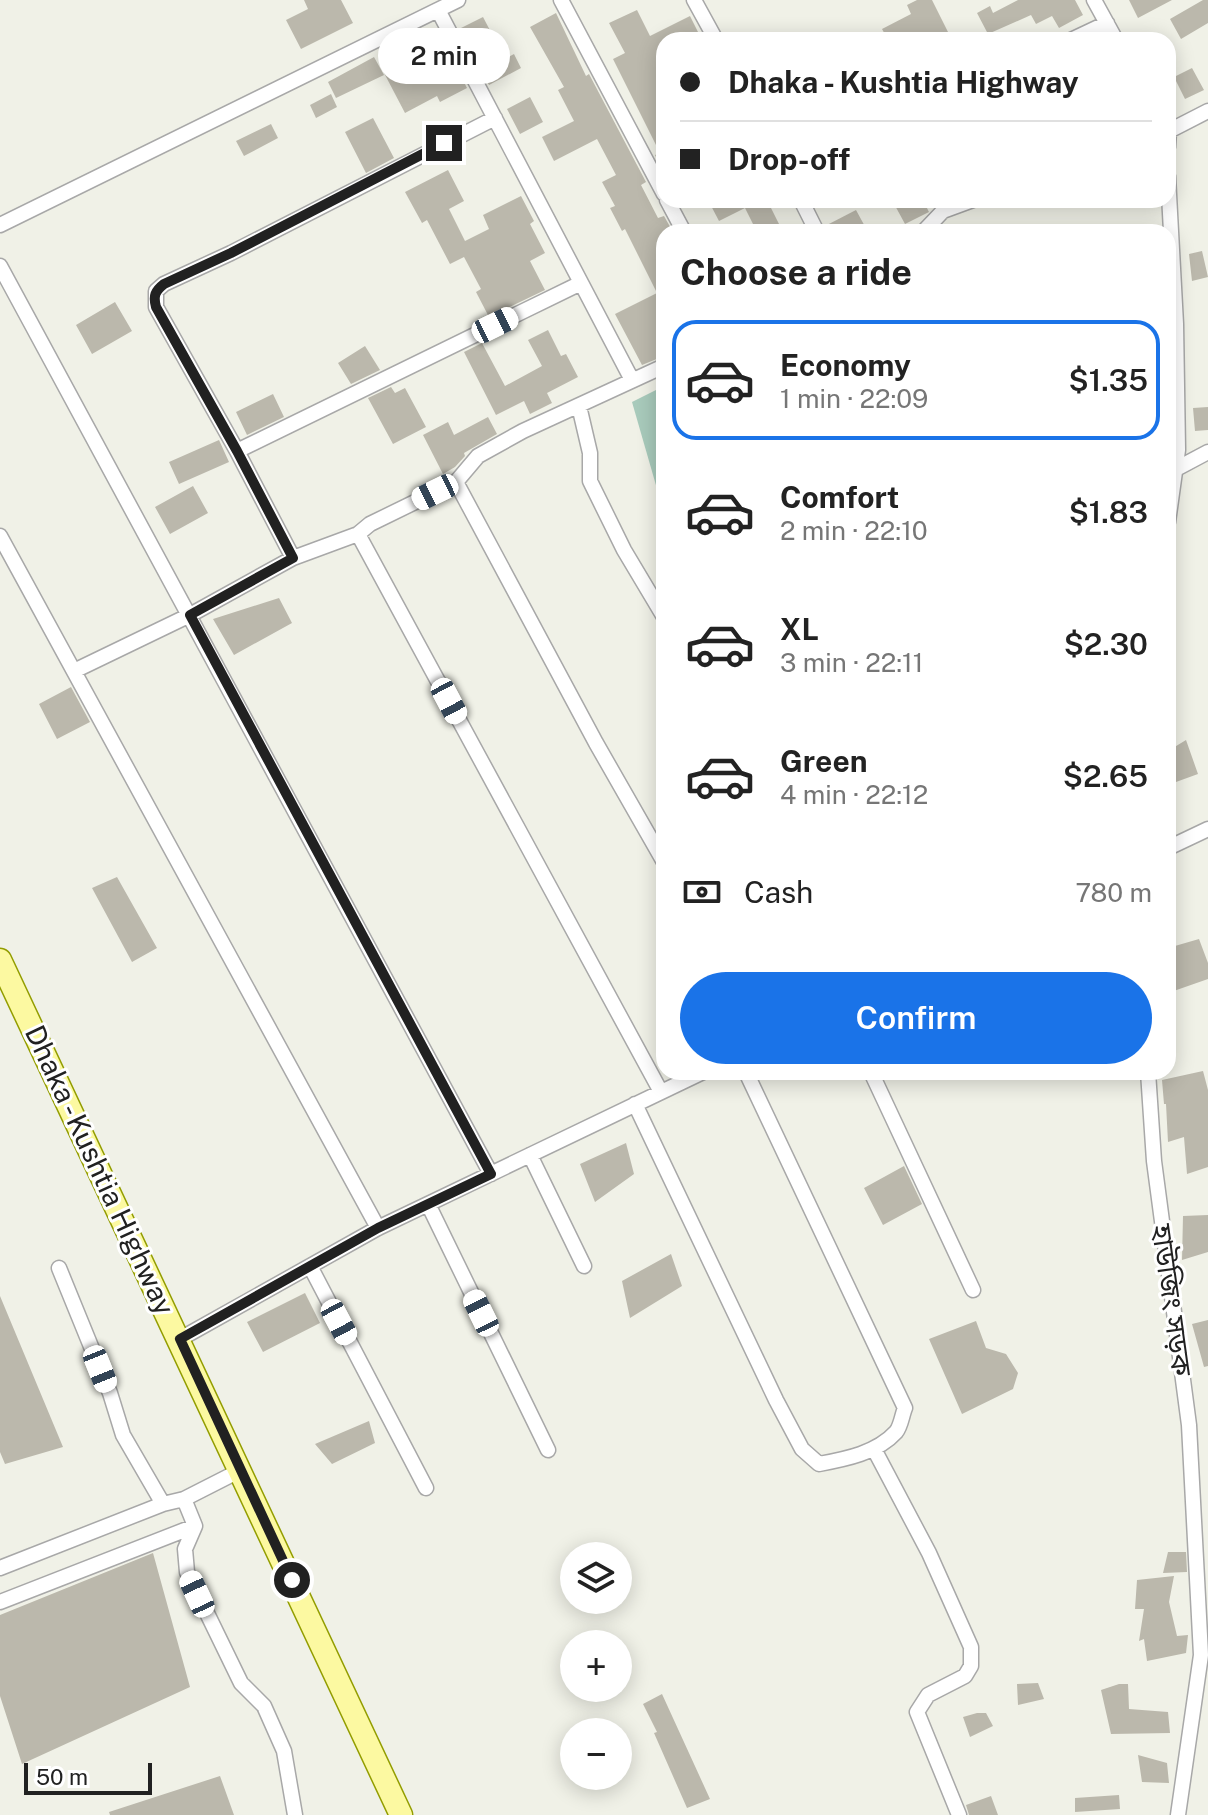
<!DOCTYPE html>
<html lang="en">
<head>
<meta charset="utf-8">
<style>
	body { margin:0; font-family:"Public Sans","Noto Sans Bengali",sans-serif; background:#f6f6f6; color:#222; height:100vh; display:flex; flex-direction:column; font-size:30px; white-space:nowrap }
	* { box-sizing:border-box; margin:0 }
	p { font-size:26px; color:#767676 }
	.icon { flex:none; width:44px; height:44px; fill:none; stroke:currentColor; stroke-width:2; stroke-linecap:round; stroke-linejoin:round }
	.map { position:relative; flex:1; overflow:hidden }
	.side { position:absolute; left:656px; top:224px; width:520px; height:856px; display:flex; flex-direction:column; background:#fff; border-radius:24px; box-shadow:0 4px 20px #0003 }
	.side>* { flex:none }
	.top-card { position:absolute; left:656px; top:32px; width:520px; height:176px; border-radius:24px; box-shadow:0 4px 20px #0003; display:grid; align-content:center; height:176px; padding:0 24px; background:#fff }
	.controls { position:absolute; left:560px; top:1542px; display:grid; gap:16px }
	.controls a { display:grid; place-items:center; width:72px; height:72px; border-radius:50%; background:#fff; box-shadow:0 4px 20px #0003; font-size:40px }
	.scale { position:absolute; left:24px; bottom:20px; width:128px; box-sizing:border-box; padding-left:8px; border:4px solid #212121; border-top:0; font-size:22px; line-height:28px; white-space:nowrap; color:#212121; -webkit-text-stroke:6px #fff; paint-order:stroke }
	.end { position:absolute; width:36px; height:36px; margin:-18px; border:10px solid #212121; background:#fff; box-shadow:0 0 0 4px #fff }
	.from { border-radius:50% }
	.bubble { position:absolute; height:56px; border-radius:28px; background:#fff; box-shadow:0 4px 20px #0003; font-size:26px; font-weight:600; line-height:56px; text-align:center }
	.car { position:absolute; width:24px; height:48px; margin:-24px -12px; border-radius:10px; box-shadow:0 0 6px 2px #0007; background:linear-gradient(#fff 24%,#345 0 40%,#fff 0 76%,#345 0 86%,#fff 0) }
	.top-card b { display:flex; align-items:center; gap:28px; height:76px; font-size:30px }
	.top-card b+b { border-top:2px solid #e0e0e0 }
	.top-card i { width:20px; height:20px; background:#222 }
	ul { padding:0; list-style:none }
	li { display:flex; align-items:center; gap:24px; height:120px; margin:0 16px 12px; padding:0 8px; border:4px solid transparent; border-radius:24px }
	li div { flex:1 }
	li b { display:block; font-size:30px }
	li em { font-style:normal; font-weight:600 }
	li.on { border-color:#1a73e8 }
	li>.icon { width:72px; height:72px; stroke-width:1.5 }
	h2 { padding:0 24px; font-size:36px; line-height:96px }
	.pay { display:flex; align-items:center; gap:20px; height:88px; padding:0 24px; font-size:30px }
	.pay p { margin-inline-start:auto }
	.cta { display:flex; gap:16px; margin-top:auto; padding:16px 24px }
	.cta a { flex:1; height:92px; border-radius:48px; background:#1a73e8; color:#fff; font-size:32px; font-weight:600; line-height:92px; text-align:center }
	.map>svg:first-child { display:block }
	.cemetery { fill:#a8cabb }
	.building { fill:#bbb8ac }
	.lines { fill:none; stroke-linecap:round; stroke-linejoin:round }
	.minor-casing { stroke:#a8a8a8; stroke-width:17 }
	.primary-casing { stroke:#939d00; stroke-width:25 }
	.minor { stroke:#fff; stroke-width:14 }
	.primary { stroke:#fcf9a1; stroke-width:22 }
	.route { stroke:#212121; stroke-width:10 }
	.labels { text-anchor:middle; stroke-width:6; stroke-linejoin:round; paint-order:stroke }
	.street-label { font-size:28px; fill:#212121; stroke:#fff }
</style>
</head>
<body>
<div class="map">
<svg width="1208" height="1815" viewBox="0 0 1208 1815">
	<rect width="100%" height="100%" fill="#f0f1e7"/>
	<path class="cemetery" d="M664 386V513L632 402Z"/>
	<path class="building" d="M304 0H341L353 23 301 49 286 20 308 9Z
		M917 0H932L952 40H888L882 29 911 14 907 5Z
		M1018 0H1075L1083 15 1059 28 1052 16 1036 24 1031 15 988 34 977 13 990 6 993 13Z
		M1129 0H1172L1138 18Z
		M1203 0H1208V23L1181 39 1170 19Z
		M637 10 650 36 690 16 702 40H664V173L655 155 660 153 613 59 625 53 609 23Z
		M556 13 586 76 589 74 646 182 641 185 658 218 664 216 673 232H664V356L642 365 615 314 657 293 625 229 622 231 610 208 615 206 602 182 616 175 597 139 554 161 542 137 574 121 558 90 564 87 530 27Z
		M483 17 505 59 514 54 521 68 489 85 459 29Z
		M438 31 467 88 440 102 437 96 405 113 383 71 416 54 411 44Z
		M374 57 384 75 336 98 328 82Z
		M1192 68 1204 90 1185 99 1174 77Z
		M331 94 337 107 316 118 310 105Z
		M530 97 543 122 520 134 507 109Z
		M373 118 394 158 366 173 345 132Z
		M271 124 278 138 244 156 236 141Z
		M448 170 464 201 449 209 465 241 489 229 483 215 521 196 534 221 530 224 545 253 530 261 545 290 489 317 476 292 481 289 464 257 450 264 427 220 422 223 405 192Z
		M708 200H767L783 232H757L745 208 719 221Z
		M892 200H923L929 212 905 224Z
		M856 210 868 232H827L825 226Z
		M1202 251 1208 277 1192 281 1189 254Z
		M115 302 132 331 92 354 76 325Z
		M548 330 561 356 566 354 578 377 547 393 552 403 530 414 524 401 496 415 464 352 482 343 505 386 542 366 528 340Z
		M365 346 380 370 351 384 338 363Z
		M391 387 395 393 405 388 426 427 393 444 368 398Z
		M273 394 284 417 247 435 236 412Z
		M1208 407V430L1195 431 1193 408Z
		M488 417 497 434 464 453 465 456 455 467 443 474 423 435 448 422 454 435Z
		M219 440 229 462 179 484 169 462Z
		M193 486 208 513 170 534 155 507Z
		M279 598 292 623 234 655 213 619Z
		M71 687 90 722 57 739 39 704Z
		M1186 740 1198 774 1176 782 1168 764V751Z
		M117 877 157 948 132 962 92 888Z
		M1199 939 1208 963V979L1168 993V948Z
		M1203 1071 1208 1090V1167L1187 1174 1184 1137 1168 1142 1166 1104H1164L1162 1080Z
		M626 1143 634 1174 595 1202 580 1164Z
		M904 1166 922 1204 883 1225 864 1188Z
		M1208 1215V1252L1182 1260 1183 1216Z
		M671 1254 682 1286 630 1318 622 1281Z
		M305 1293 320 1323 263 1352 247 1322Z
		M0 1296 63 1447 5 1464 0 1452Z
		M1208 1320V1366L1204 1367 1192 1324Z
		M976 1321 986 1348 1006 1354 1018 1373 1013 1389 962 1414 929 1339Z
		M369 1421 375 1443 332 1464 315 1444Z
		M1168 1552H1186L1187 1572 1163 1573Z
		M153 1553 190 1687 22 1764 0 1696V1615Z
		M1174 1576 1169 1602 1177 1636 1188 1635 1186 1653 1147 1661 1144 1639 1139 1641 1144 1609H1135L1137 1580Z
		M1038 1683 1044 1699 1018 1705 1017 1684Z
		M1119 1684H1128L1129 1709 1168 1712 1170 1733 1111 1734 1101 1690Z
		M662 1694 710 1799 687 1808 654 1733 657 1732 643 1704Z
		M977 1713H986L993 1726 970 1737 963 1717Z
		M1138 1755 1167 1763 1169 1783 1142 1782Z
		M220 1776 234 1815H110L109 1812Z
		M1119 1795 1120 1809 1075 1812V1798Z
		M991 1796 998 1815H969L966 1805Z"/>
	<g class="lines">
		<defs>
			<path id="minor" d="M561 0 664 194
				M694 0 716 40
				M1094 0 1116 40
				M438 10 632 380
				M1071 40 1107 23
				M1168 147 1169 131 1208 111
				M1168 176 1176 324 1178 450 1168 522
				M667 200 684 232
				M801 200 817 232
				M0 225 458 0
				M923 232 943 211 973 200
				M0 266 491 1174
				M579 406 590 453V481L624 550 664 617
				M237 451 581 283
				M1176 469 1208 452
				M456 482 596 743 664 862
				M358 534 661 1092
				M0 536 378 1228
				M293 558 237 451 156 307V291L164 284 231 253 495 118
				M74 671 190 615 293 558 358 534 370 524 456 482 478 456 523 431 664 366
				M1168 848 1208 829
				M871 1072 973 1290
				M1148 1072 1154 1161 1189 1425 1201 1655 1178 1815
				M635 1104 776 1400 802 1449 819 1464C846 1459 877 1453 896 1432 901 1426 902 1415 905 1408L746 1072
				M530 1155 584 1266
				M428 1204 548 1450
				M310 1266 426 1488
				M59 1268 110 1393 123 1435 163 1504
				M180 1339 378 1228 703 1072
				M874 1449 929 1553 971 1647V1666L965 1676 928 1695 917 1712 959 1815
				M184 1499 195 1526 185 1549 187 1572 241 1683 264 1706 284 1751 295 1815
				M0 1568 163 1504 184 1499 241 1470
				M0 1602 195 1526"/>
			<path id="primary" d="M0 960 401 1815"/>
		</defs>
		<use href="#minor" class="minor-casing"/>
		<use href="#primary" class="primary-casing"/>
		<use href="#minor" class="minor"/>
		<use href="#primary" class="primary"/>
	</g>
	<g class="lines">
		<path class="route" d="M292 1580 180 1339 378 1228 491 1174 190 615 293 558 237 451 156 307C153 296 155 291 164 284L231 253 444 143"/>
	</g>
	<g class="labels">
		<g class="street-label">
			<text transform="translate(100 1170) rotate(65)" y="10">Dhaka - Kushtia Highway</text>
			<text transform="translate(1172 1300) rotate(82)" y="10">হাউজিং সড়ক</text>
		</g>
	</g>
</svg>
<div class="controls">
<a><svg class="icon" aria-label="layers" viewBox="0 0 24 24"><path d="M12 4l9 5-9 5-9-5zM3 14l9 5 9-5"/></svg></a>
<a>+</a>
<a>−</a>
</div>
<div class="scale">50 m</div>
<i class="end from" style="left:292px;top:1580px"></i>
<i class="end" style="left:444px;top:143px"></i>
<div class="bubble" style="left:378px;top:28px;width:132px">2 min</div>
<i class="car" style="left:495px;top:325px;rotate:64deg"></i>
<i class="car" style="left:435px;top:492px;rotate:244deg"></i>
<i class="car" style="left:449px;top:701px;rotate:152deg"></i>
<i class="car" style="left:481px;top:1313px;rotate:334deg"></i>
<i class="car" style="left:339px;top:1322px;rotate:152deg"></i>
<i class="car" style="left:100px;top:1369px;rotate:158deg"></i>
<i class="car" style="left:197px;top:1594px;rotate:335deg"></i>
<div class="top-card">
<b><i class="from"></i>Dhaka - Kushtia Highway</b>
<b><i></i>Drop-off</b>
</div>
<section class="side">
<h2>Choose a ride</h2>
<ul>
<li class="on"><svg class="icon" aria-label="car" viewBox="0 0 24 24"><path d="M5 17H2v-5l4-1 3-4h7l3 4 3 1v5h-3M9 17h6M6 11h13"/><circle cx="7" cy="17" r="2"/><circle cx="17" cy="17" r="2"/></svg><div><b>Economy</b><p>1 min · 22:09</p></div><em>$1.35</em></li>
<li><svg class="icon" aria-label="car" viewBox="0 0 24 24"><path d="M5 17H2v-5l4-1 3-4h7l3 4 3 1v5h-3M9 17h6M6 11h13"/><circle cx="7" cy="17" r="2"/><circle cx="17" cy="17" r="2"/></svg><div><b>Comfort</b><p>2 min · 22:10</p></div><em>$1.83</em></li>
<li><svg class="icon" aria-label="car" viewBox="0 0 24 24"><path d="M5 17H2v-5l4-1 3-4h7l3 4 3 1v5h-3M9 17h6M6 11h13"/><circle cx="7" cy="17" r="2"/><circle cx="17" cy="17" r="2"/></svg><div><b>XL</b><p>3 min · 22:11</p></div><em>$2.30</em></li>
<li><svg class="icon" aria-label="car" viewBox="0 0 24 24"><path d="M5 17H2v-5l4-1 3-4h7l3 4 3 1v5h-3M9 17h6M6 11h13"/><circle cx="7" cy="17" r="2"/><circle cx="17" cy="17" r="2"/></svg><div><b>Green</b><p>4 min · 22:12</p></div><em>$2.65</em></li>
</ul>
<div class="pay"><svg class="icon" aria-label="cash" viewBox="0 0 24 24"><path d="M3 7h18v10H3z"/><circle cx="12" cy="12" r="2"/></svg>Cash<p>780 m</p></div>
<div class="cta"><a>Confirm</a></div>
</section>
</div>
</body>
</html>
